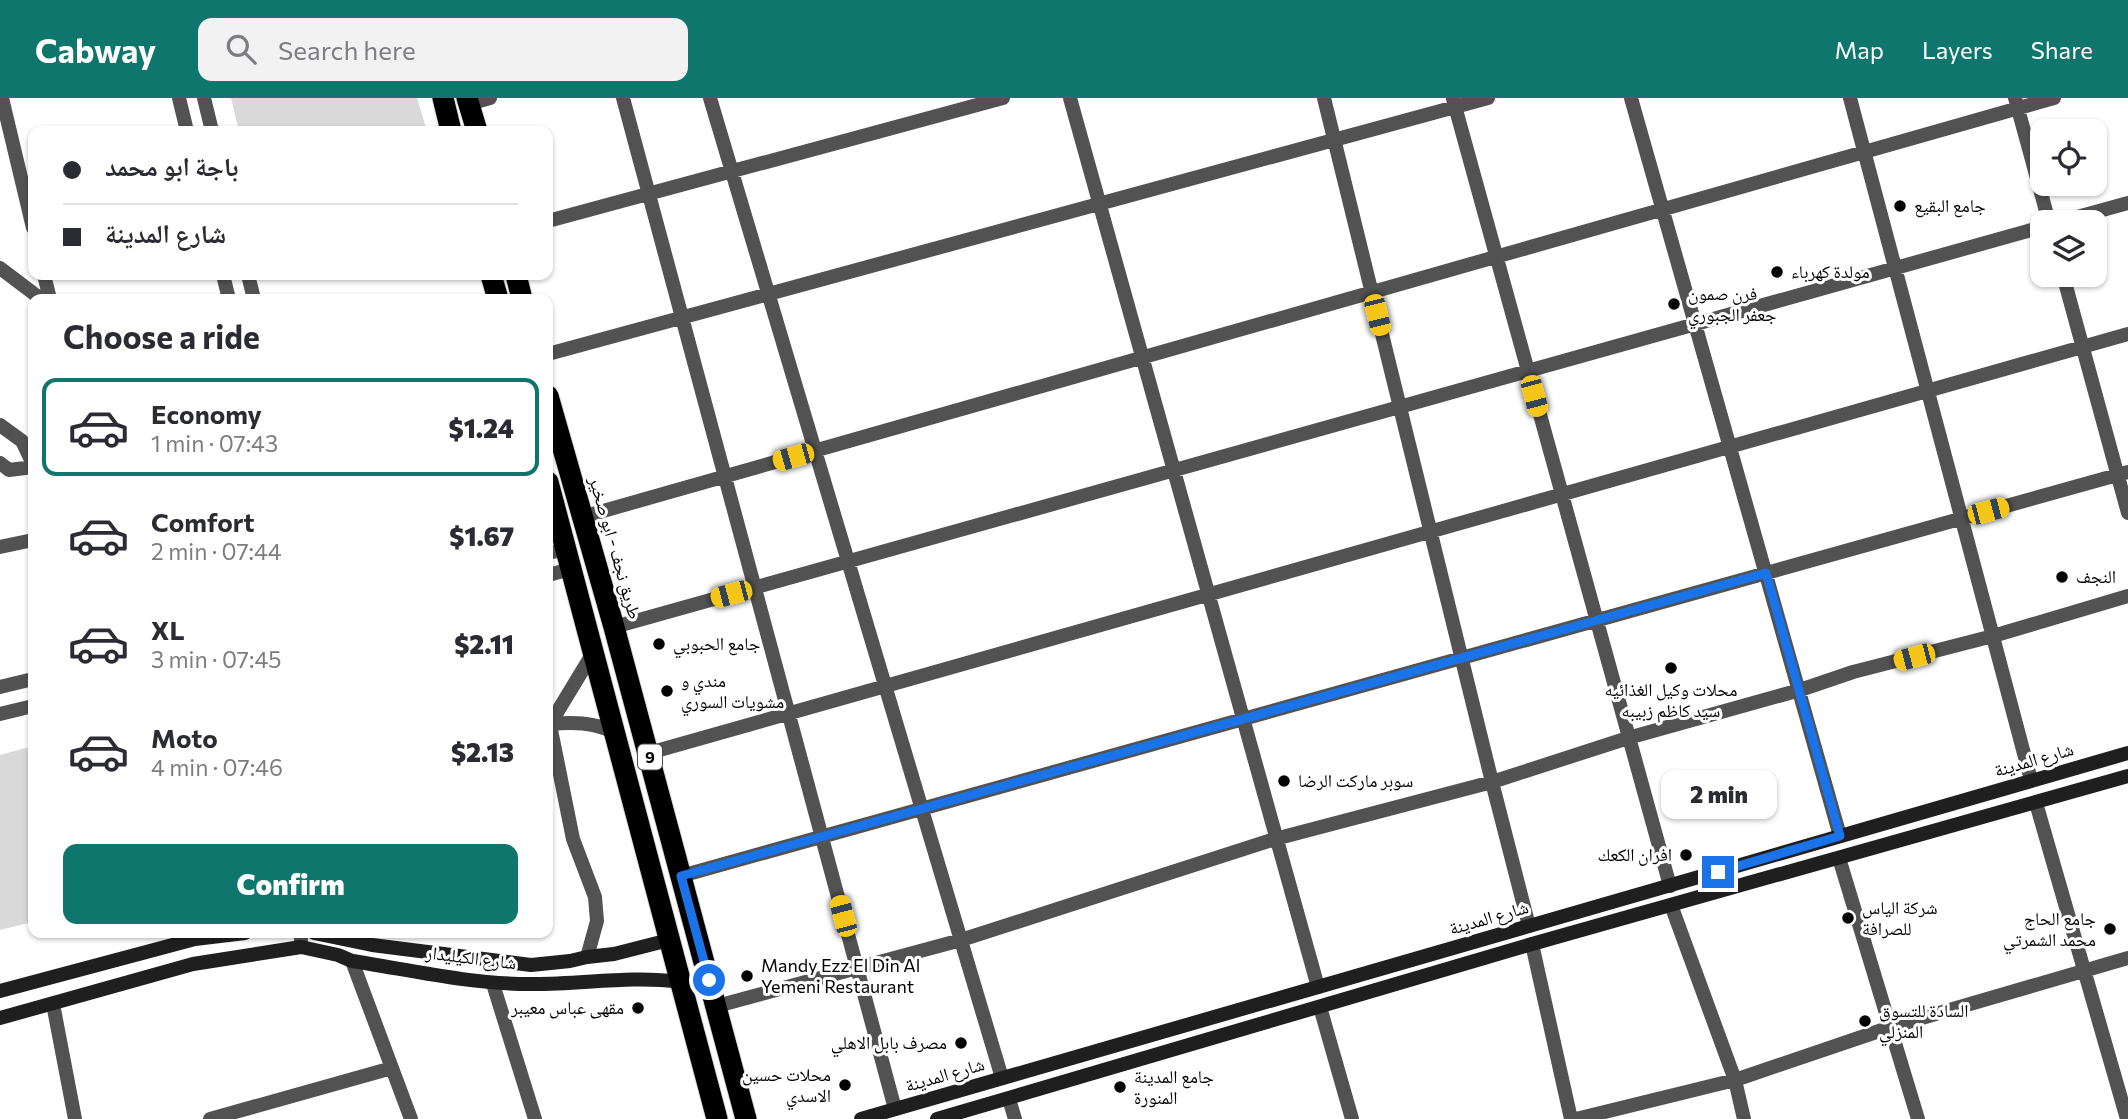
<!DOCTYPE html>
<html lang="en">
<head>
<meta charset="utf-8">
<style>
	body { margin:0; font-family:Commissioner,"Noto Naskh Arabic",sans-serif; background:#f2f2f3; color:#2b2b33; height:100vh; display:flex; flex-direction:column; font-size:26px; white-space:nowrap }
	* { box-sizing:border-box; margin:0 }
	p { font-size:23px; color:#7c7c81 }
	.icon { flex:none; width:38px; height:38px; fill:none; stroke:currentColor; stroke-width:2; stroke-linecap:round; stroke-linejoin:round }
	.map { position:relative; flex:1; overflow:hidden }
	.side { position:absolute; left:28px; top:196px; width:525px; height:644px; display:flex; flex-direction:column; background:#fff; border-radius:14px; box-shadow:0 2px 5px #0004 }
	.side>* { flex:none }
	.top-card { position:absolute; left:28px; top:28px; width:525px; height:154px; border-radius:14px; box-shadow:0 2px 5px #0004; display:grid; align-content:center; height:154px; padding:0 35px; background:#fff }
	.fabs { position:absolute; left:2030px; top:21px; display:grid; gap:14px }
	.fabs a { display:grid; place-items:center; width:77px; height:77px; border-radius:14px; background:#fff; box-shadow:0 2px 5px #0004; font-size:35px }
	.end { position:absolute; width:32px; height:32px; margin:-16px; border:9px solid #1a73e8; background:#fff; box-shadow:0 0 0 4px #fff }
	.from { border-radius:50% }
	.bubble { position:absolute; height:49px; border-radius:14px; background:#fff; box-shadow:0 2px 5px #0004; font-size:23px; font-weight:800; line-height:49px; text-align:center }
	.car { position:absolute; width:21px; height:42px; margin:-21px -10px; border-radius:9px; box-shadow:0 0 5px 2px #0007; background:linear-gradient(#f5c518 24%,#345 0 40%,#f5c518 0 76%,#345 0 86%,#f5c518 0) }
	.top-card b { display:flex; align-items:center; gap:24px; height:66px; font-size:26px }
	.top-card b+b { border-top:2px solid #e1e1e2 }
	.top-card i { width:18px; height:18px; background:#2b2b33 }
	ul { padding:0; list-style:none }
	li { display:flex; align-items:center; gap:21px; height:98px; margin:0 14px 10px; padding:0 21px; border:4px solid transparent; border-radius:14px }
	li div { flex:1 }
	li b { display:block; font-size:26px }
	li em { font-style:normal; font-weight:800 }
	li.selected { border-color:#0f766e }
	li>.icon { width:63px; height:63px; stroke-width:1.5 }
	h2 { padding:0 35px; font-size:32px; line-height:84px }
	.button { display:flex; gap:14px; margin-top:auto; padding:14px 35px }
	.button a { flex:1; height:80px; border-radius:14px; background:#0f766e; color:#fff; font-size:28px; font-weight:800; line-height:80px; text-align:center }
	header { display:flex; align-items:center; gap:42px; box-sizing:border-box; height:98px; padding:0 35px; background:#0f766e; color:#fff }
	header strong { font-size:33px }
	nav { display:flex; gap:38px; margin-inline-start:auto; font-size:24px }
	.search { width:490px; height:63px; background:#f2f2f3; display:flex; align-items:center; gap:18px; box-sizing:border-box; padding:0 24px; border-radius:14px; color:#7c7c81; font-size:26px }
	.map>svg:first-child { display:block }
	.green { fill:#d9d9d9 }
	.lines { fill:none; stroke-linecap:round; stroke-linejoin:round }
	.highway-casing { stroke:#dbdbdb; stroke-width:23 }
	.street { stroke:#525252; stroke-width:14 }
	.secondary { stroke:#1f1f1f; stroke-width:14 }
	.highway { stroke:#000; stroke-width:21 }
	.route { stroke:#1a73e8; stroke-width:9 }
	.poi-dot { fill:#000; stroke:#fff; stroke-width:2.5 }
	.labels { text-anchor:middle; stroke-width:6; stroke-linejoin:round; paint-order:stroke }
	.shield { fill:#fff; stroke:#4c4c4c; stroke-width:2 }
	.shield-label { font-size:16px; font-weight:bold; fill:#000 }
	.poi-label { font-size:18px; fill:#000; stroke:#fff; text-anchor:start }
	.street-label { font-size:18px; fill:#000; stroke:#fff }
</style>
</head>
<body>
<header>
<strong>Cabway</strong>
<div class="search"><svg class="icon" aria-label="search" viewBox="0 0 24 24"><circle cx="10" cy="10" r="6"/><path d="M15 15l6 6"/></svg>Search here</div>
<nav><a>Map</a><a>Layers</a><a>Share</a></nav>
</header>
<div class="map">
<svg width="2128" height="1021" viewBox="0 0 2128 1021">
	<rect width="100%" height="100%" fill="#fff"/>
	<path class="green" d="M231 0H417L427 33H239Z
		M33 648V824L0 832V657Z"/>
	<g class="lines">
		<defs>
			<path id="highway" d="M443 0 451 33
				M467 0 477 33
				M491 177 498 201
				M516 177 522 201
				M548 298 614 529 746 1021
				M548 384 717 1021"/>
		</defs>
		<use href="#highway" class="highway-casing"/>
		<path class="street" d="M2 0 33 130
			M179 0 187 33
			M204 0 212 33
			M623 0 895 1011
			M710 0 1002 980
			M1070 0 1318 889
			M1324 0 1492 684 1529 828
			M1631 0 1840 738
			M1850 0 2031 682
			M2015 0 2049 124
			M1453 1 1670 788
			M469 6 490 0
			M548 123 1003 0
			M2059 124 2128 105
			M0 170 41 201
			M44 177 50 201
			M223 177 229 201
			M248 177 254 201
			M2063 177 2128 415
			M548 256 1488 0
			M0 327 22 343 33 366
			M0 365 9 372 33 369
			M582 419 2054 0
			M0 449 33 442
			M548 455 566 451
			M548 477 571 471
			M614 529 2042 129
			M0 589 33 581
			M0 616 33 608
			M548 617 573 741 595 799 597 823 587 859
			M550 626 593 555
			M550 626C573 624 592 624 614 634
			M649 655 2128 236
			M2036 705 2127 1021
			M1839 760 1918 1021
			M681 778 2128 374
			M1671 807 1735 982 1744 1021
			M301 835V849
			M1532 846 1571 1021
			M352 863 411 1021
			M493 886 535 1021
			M53 906 75 1021
			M717 908 961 842 1275 741 1492 684 1628 640 1800 592 1853 574 1993 538 2128 498
			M1320 909 1352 1021
			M1009 1001 1015 1021
			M210 1021 392 970
			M1576 1021 1735 982 1891 929 2128 860"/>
		<path class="secondary" d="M314 835 372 847 531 867 570 863 587 859 614 856 669 842
			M0 893 195 841 245 835
			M0 920 193 866 301 849 338 857 352 863C410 872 470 886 529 886 579 887 630 877 680 884
			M861 1021 2128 655
			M937 1021 1532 846 2128 678"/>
		<use href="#highway" class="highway"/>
	</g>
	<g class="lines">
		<path class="route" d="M709 882 681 778 1766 475 1840 738 1718 774"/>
	</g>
	<g class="poi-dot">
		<circle cx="1900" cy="108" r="7"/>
		<circle cx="1777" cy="174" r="7"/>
		<circle cx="1674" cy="206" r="7"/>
		<circle cx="2062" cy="479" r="7"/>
		<circle cx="659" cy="546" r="7"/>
		<circle cx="1671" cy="570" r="7"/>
		<circle cx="667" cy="593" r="7"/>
		<circle cx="1284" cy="683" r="7"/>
		<circle cx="1686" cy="757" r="7"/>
		<circle cx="1848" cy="820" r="7"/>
		<circle cx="2110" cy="831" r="7"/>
		<circle cx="747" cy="878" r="7"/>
		<circle cx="638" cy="910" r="7"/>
		<circle cx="1865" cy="923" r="7"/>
		<circle cx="961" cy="945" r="7"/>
		<circle cx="845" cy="987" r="7"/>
		<circle cx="1120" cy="989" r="7"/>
	</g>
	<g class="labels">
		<rect class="shield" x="638" y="646.5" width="24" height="25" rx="5"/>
		<g class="shield-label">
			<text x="650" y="665">9</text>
		</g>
		<g class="poi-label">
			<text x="1914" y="114">جامع البقيع</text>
			<text x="1791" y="180">مولدة كهرباء</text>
			<text x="1688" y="202">فرن صمون<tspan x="1688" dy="21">جعفر الجبوري</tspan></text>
			<text x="2076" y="485">النجف</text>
			<text x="673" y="552">جامع الحبوبي</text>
			<text x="681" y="589">مندي و<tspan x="681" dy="21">مشويات السوري</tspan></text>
			<text x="1671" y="598" text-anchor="middle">محلات وكيل الغذائيه<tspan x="1671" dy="21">سيد كاظم زبيبه</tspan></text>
			<text x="1298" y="689">سوبر ماركت الرضا</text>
			<text x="1672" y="763" text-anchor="end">افران الكعك</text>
			<text x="1862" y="816">شركة الياس<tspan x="1862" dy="21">للصرافة</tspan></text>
			<text x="2096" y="827" text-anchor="end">جامع الحاج<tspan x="2096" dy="21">محمد الشمرتي</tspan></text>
			<text x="761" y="874">Mandy Ezz El Din Al<tspan x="761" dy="21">Yemeni Restaurant</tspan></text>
			<text x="624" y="916" text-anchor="end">مقهى عباس معيبر</text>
			<text x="1879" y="919">السادة للتسوق<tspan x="1879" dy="21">المنزلي</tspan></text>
			<text x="947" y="951" text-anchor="end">مصرف بابل الاهلي</text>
			<text x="831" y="983" text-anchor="end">محلات حسين<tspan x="831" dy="21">الاسدي</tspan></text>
			<text x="1134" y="985">جامع المدينة<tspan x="1134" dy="21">المنورة</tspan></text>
		</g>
		<g class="street-label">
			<text transform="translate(615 450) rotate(74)" y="6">طريق نجف - ابو صخير</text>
			<text transform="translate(2034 662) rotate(-16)" y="6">شارع المدينة</text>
			<text transform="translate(1489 820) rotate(-16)" y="6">شارع المدينة</text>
			<text transform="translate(471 860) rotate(7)" y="6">شارع الكيليدار</text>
			<text transform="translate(945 977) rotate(-16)" y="6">شارع المدينة</text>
		</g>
	</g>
</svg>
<div class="fabs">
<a><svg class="icon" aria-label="locate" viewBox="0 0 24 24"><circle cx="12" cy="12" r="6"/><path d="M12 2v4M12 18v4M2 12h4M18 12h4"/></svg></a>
<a><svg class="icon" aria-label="layers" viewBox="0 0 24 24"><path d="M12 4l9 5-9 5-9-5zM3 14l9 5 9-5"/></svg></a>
</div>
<i class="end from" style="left:709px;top:882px"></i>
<i class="end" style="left:1718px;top:774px"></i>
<div class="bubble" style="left:1661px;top:672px;width:116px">2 min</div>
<i class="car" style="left:1377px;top:217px;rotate:166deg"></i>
<i class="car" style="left:1534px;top:298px;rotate:165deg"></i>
<i class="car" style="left:793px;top:359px;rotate:254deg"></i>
<i class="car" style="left:1988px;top:413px;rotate:75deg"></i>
<i class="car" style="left:731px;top:496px;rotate:255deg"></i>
<i class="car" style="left:1914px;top:559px;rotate:255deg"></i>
<i class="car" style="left:843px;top:818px;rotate:345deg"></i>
<div class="top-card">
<b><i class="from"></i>باجة ابو محمد</b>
<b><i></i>شارع المدينة</b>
</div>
<section class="side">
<h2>Choose a ride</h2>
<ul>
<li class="selected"><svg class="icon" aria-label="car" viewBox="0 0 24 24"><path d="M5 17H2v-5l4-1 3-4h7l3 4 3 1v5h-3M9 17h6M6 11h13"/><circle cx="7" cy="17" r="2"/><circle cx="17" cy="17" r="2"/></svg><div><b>Economy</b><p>1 min · 07:43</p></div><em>$1.24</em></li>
<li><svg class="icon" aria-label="car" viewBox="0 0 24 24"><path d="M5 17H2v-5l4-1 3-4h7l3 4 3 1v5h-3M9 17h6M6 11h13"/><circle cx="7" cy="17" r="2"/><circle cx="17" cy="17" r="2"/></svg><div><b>Comfort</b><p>2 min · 07:44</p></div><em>$1.67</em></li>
<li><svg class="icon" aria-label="car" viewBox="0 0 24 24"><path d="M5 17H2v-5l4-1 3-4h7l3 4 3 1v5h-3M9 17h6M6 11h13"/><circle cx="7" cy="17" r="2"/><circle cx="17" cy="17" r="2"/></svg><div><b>XL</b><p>3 min · 07:45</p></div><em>$2.11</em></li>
<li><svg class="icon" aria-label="car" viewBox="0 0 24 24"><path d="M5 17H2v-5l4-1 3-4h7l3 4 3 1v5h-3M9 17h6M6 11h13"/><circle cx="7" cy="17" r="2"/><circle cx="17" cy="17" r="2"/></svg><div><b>Moto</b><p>4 min · 07:46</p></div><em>$2.13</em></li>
</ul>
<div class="button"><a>Confirm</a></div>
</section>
</div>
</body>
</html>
